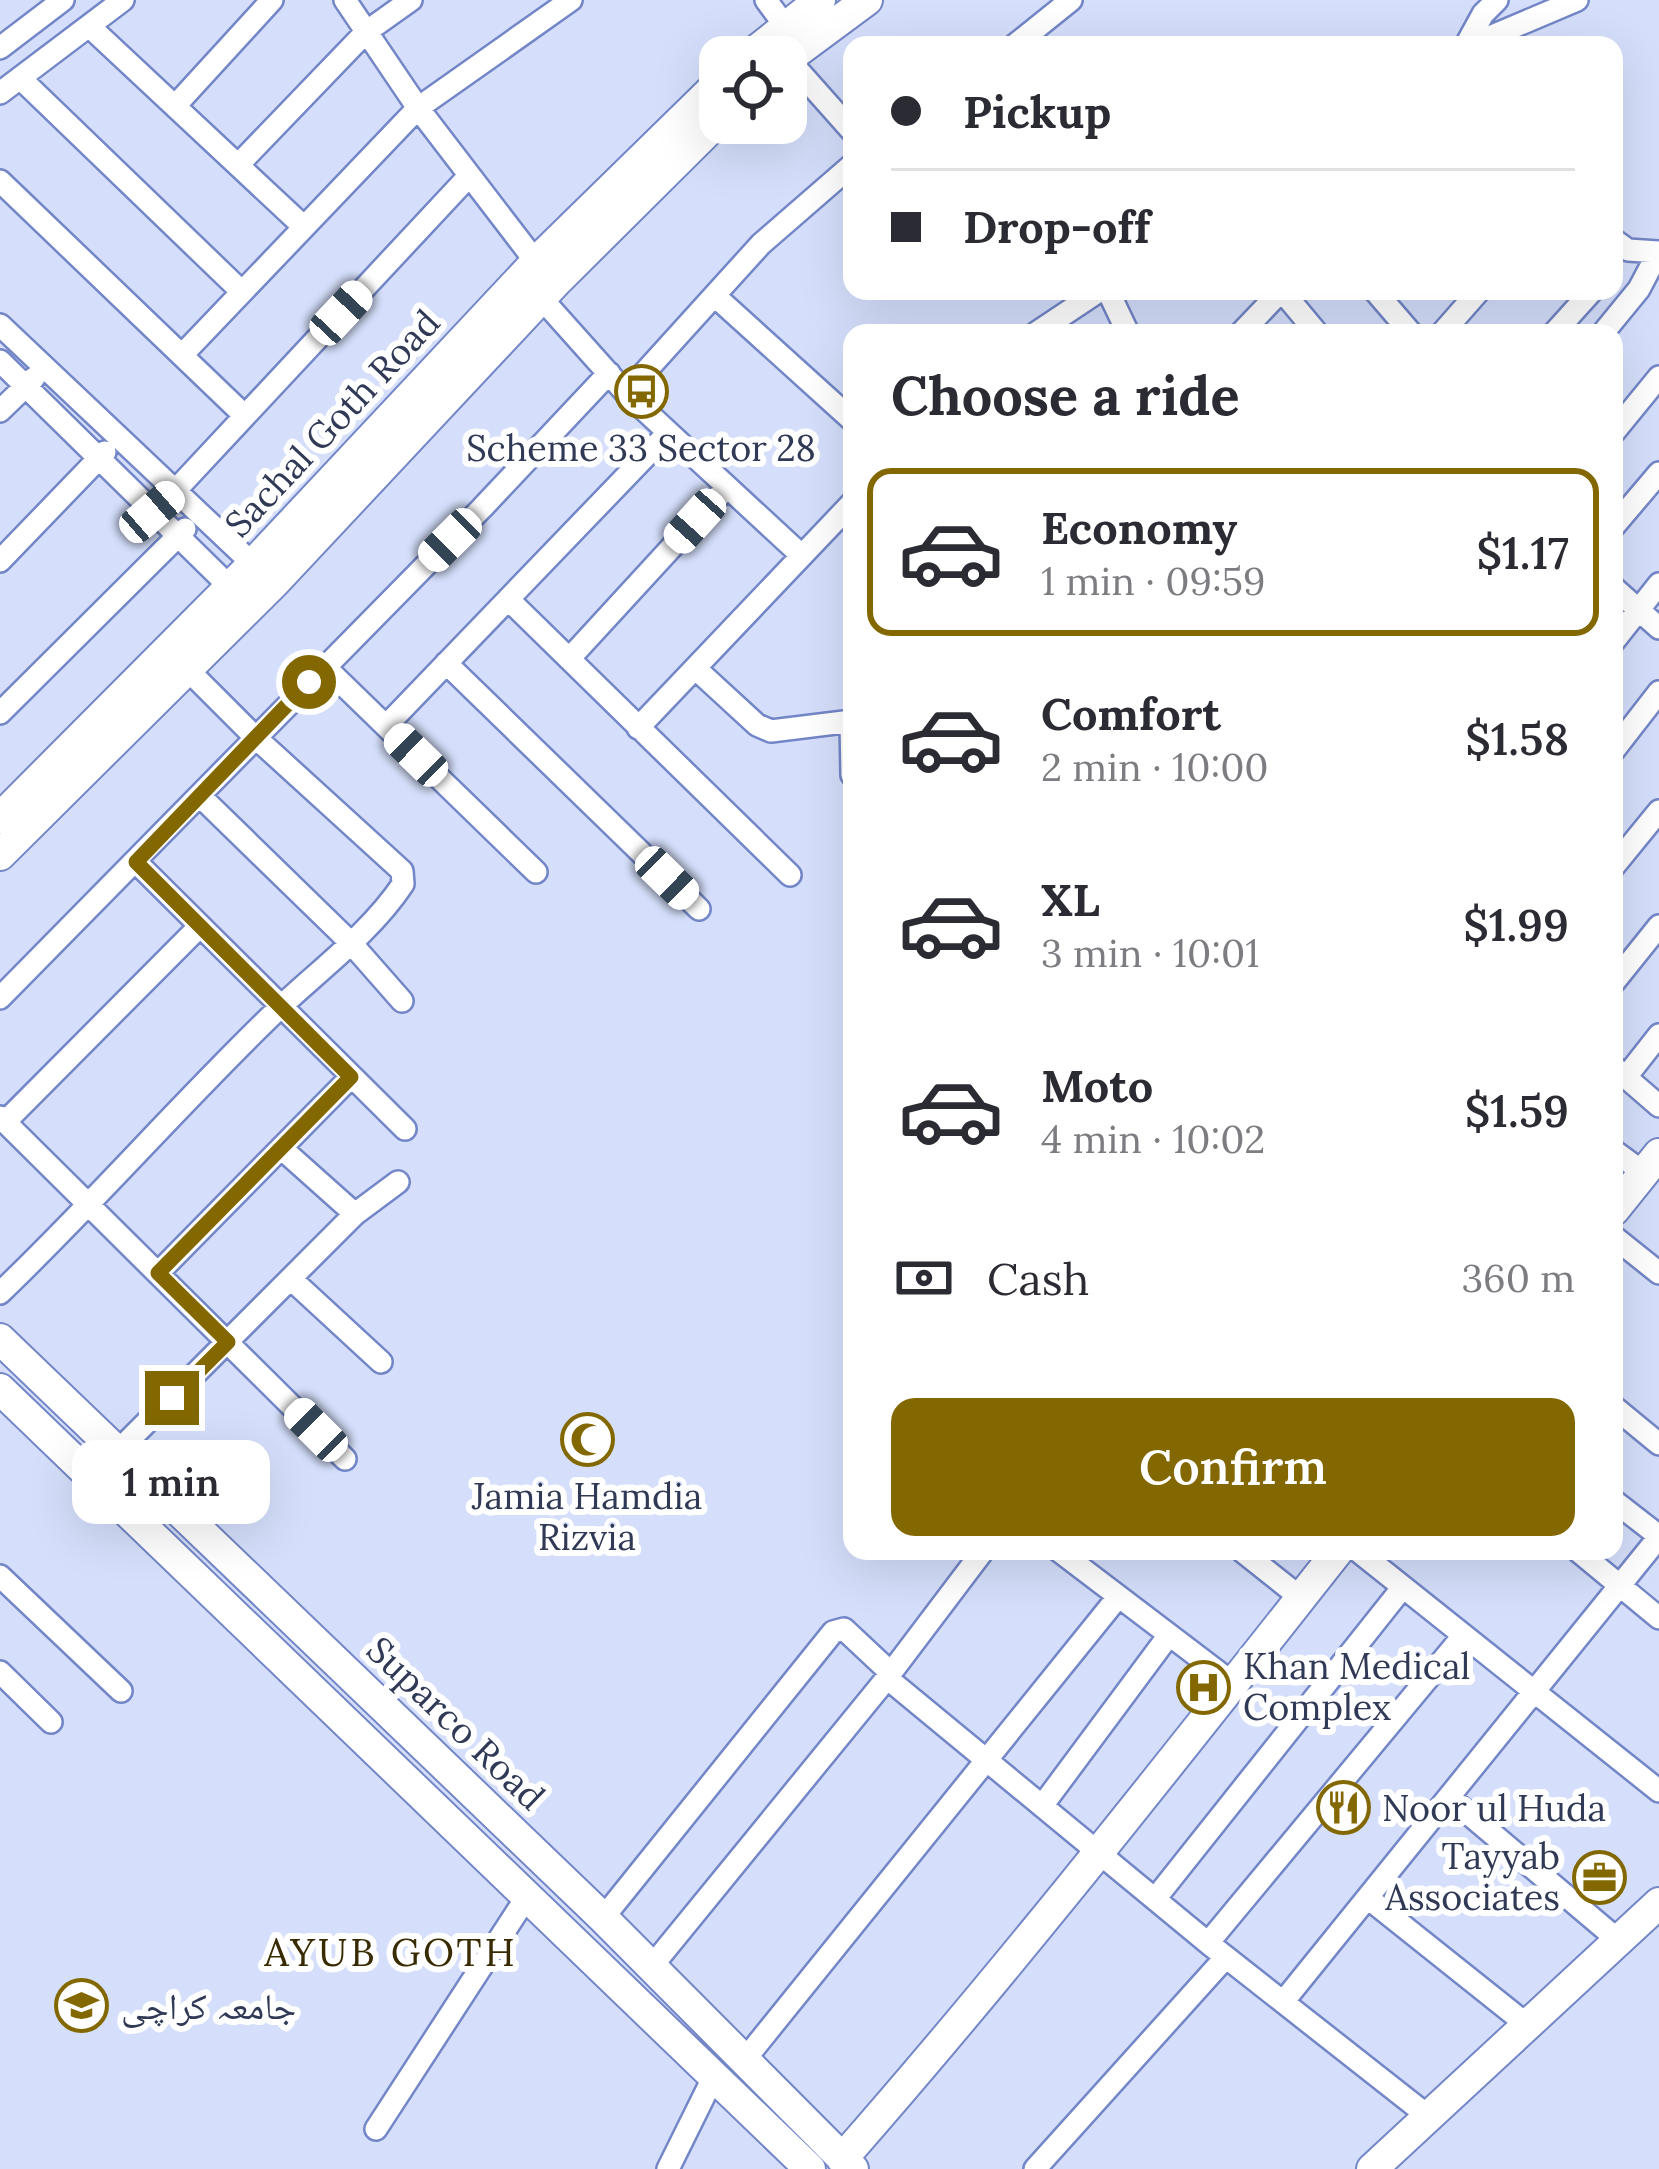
<!DOCTYPE html>
<html lang="en">
<head>
<meta charset="utf-8">
<style>
	body { margin:0; font-family:Lora,"Noto Naskh Arabic",serif; background:#f2f2f3; color:#2b2b33; height:100vh; display:flex; flex-direction:column; font-size:45px; white-space:nowrap }
	* { box-sizing:border-box; margin:0 }
	p { font-size:39px; color:#7c7c81 }
	.icon { flex:none; width:66px; height:66px; fill:none; stroke:currentColor; stroke-width:2; stroke-linecap:round; stroke-linejoin:round }
	.map { position:relative; flex:1; overflow:hidden }
	.side { position:absolute; left:843px; top:324px; width:780px; height:1236px; display:flex; flex-direction:column; background:#fff; border-radius:24px; box-shadow:0 12px 48px #0002 }
	.side>* { flex:none }
	.top-card { position:absolute; left:843px; top:36px; width:780px; height:264px; border-radius:24px; box-shadow:0 12px 48px #0002; display:grid; align-content:center; height:264px; padding:0 48px; background:#fff }
	.tools { position:absolute; left:699px; top:36px; display:grid; gap:24px }
	.tools a { display:grid; place-items:center; width:108px; height:108px; border-radius:24px; background:#fff; box-shadow:0 12px 48px #0002; font-size:60px }
	.end { position:absolute; width:54px; height:54px; margin:-27px; border:15px solid #836801; background:#fff; box-shadow:0 0 0 6px #fff }
	.from { border-radius:50% }
	.bubble { position:absolute; height:84px; border-radius:24px; background:#fff; box-shadow:0 12px 48px #0002; font-size:39px; font-weight:600; line-height:84px; text-align:center }
	.car { position:absolute; width:36px; height:72px; margin:-36px -18px; border-radius:15px; box-shadow:0 0 9px 3px #0007; background:linear-gradient(#fff 24%,#345 0 40%,#fff 0 76%,#345 0 86%,#fff 0) }
	.top-card b { display:flex; align-items:center; gap:42px; height:114px; font-size:45px }
	.top-card b+b { border-top:3px solid #e1e1e2 }
	.top-card i { width:30px; height:30px; background:#2b2b33 }
	ul { padding:0; list-style:none }
	li { display:flex; align-items:center; gap:36px; height:168px; margin:0 24px 18px; padding:0 24px; border:6px solid transparent; border-radius:24px }
	li div { flex:1 }
	li b { display:block; font-size:45px }
	li em { font-style:normal; font-weight:600 }
	li.on { border-color:#836801 }
	li>.icon { width:108px; height:108px; stroke-width:1.5 }
	h2 { padding:0 48px; font-size:54px; line-height:144px }
	.pay { display:flex; align-items:center; gap:30px; height:132px; padding:0 48px; font-size:45px }
	.pay p { margin-inline-start:auto }
	.primary-button { display:flex; gap:24px; margin-top:auto; padding:24px 48px }
	.primary-button a { flex:1; height:138px; border-radius:24px; background:#836801; color:#fff; font-size:48px; font-weight:600; line-height:138px; text-align:center }
	.map>svg:first-child { display:block }
	.lines { fill:none; stroke-linecap:round; stroke-linejoin:round }
	.street-casing { stroke:#7386c7; stroke-width:26 }
	.secondary-casing { stroke:#7386c7; stroke-width:34 }
	.street { stroke:#fff; stroke-width:21 }
	.secondary { stroke:#fff; stroke-width:30 }
	.route { stroke:#836801; stroke-width:15 }
	.labels { text-anchor:middle; stroke-width:12; stroke-linejoin:round; paint-order:stroke }
	.street-label { font-size:36px; fill:#303955; stroke:#fff }
	.poi-label { font-size:36px; fill:#303955; stroke:#fff; text-anchor:start }
	.neighbourhood-label { font-size:39px; letter-spacing:3px; fill:#382b01; stroke:#fff }
</style>
</head>
<body>
<div class="map">
<svg width="1659" height="2169" viewBox="0 0 1659 2169">
	<rect width="100%" height="100%" fill="#d5dffb"/>
	<g class="lines">
		<defs>
			<path id="street" d="M345 0 418 108 536 262
				M766 0 794 38
				M89 26 304 227
				M1015 45 1071 0
				M1466 45 1483 14 1497 0
				M1471 45 1577 0
				M0 48 63 0
				M788 59 852 131
				M20 78 242 292
				M0 93 123 0
				M175 106 272 0
				M238 165 366 32 411 0
				M0 181 245 416
				M1614 240 1628 250 1659 252
				M1108 291 1128 333
				M1282 291 1317 333
				M1375 291 1411 333
				M715 296 852 420
				M542 299 626 393 800 554
				M0 325 253 564
				M1036 333 1099 291
				M1241 333 1281 291
				M1442 333 1479 291
				M1554 333 1592 291
				M1603 333 1639 289 1658 253
				M182 355 418 108 571 0
				M0 361 229 586
				M626 393 761 244 852 165
				M0 411 34 378
				M1614 432 1659 377
				M151 512 174 492 469 176
				M1614 526 1659 473
				M0 561 105 452
				M1614 588 1659 628
				M508 599 790 875
				M1614 641 1659 584
				M569 659 727 487
				M446 663 699 909
				M325 667 536 872
				M695 668 757 725 771 731 852 721
				M0 713 185 529
				M851 721 852 775
				M386 726 668 433
				M638 728 852 503
				M1614 750 1659 692
				M200 796 351 943 402 1001
				M136 862 405 1129
				M1614 866 1659 811
				M1614 982 1659 926
				M0 998 482 508 609 373
				M1614 1067 1659 1106
				M1626 1077 1659 1035
				M0 1117 345 1459
				M5 1122 200 926
				M281 1148 355 1214
				M1614 1151 1644 1173
				M1614 1237 1659 1273
				M158 1273 351 1077
				M291 1279 381 1362
				M0 1293C94 1203 179 1105 272 1015 315 973 369 935 403 884L402 871 256 738 177 659
				M1614 1407 1659 1444
				M92 1477 355 1214 398 1182
				M1614 1501 1659 1536
				M1059 1551 1234 1684
				M1242 1551 1301 1598
				M1358 1551 1659 1791
				M1578 1551 1659 1618
				M0 1576 121 1691
				M0 1672 51 1722
				M887 1678 1208 1943 1428 2116
				M1450 1798 1618 1940
				M1042 1806 1169 1635
				M1368 1898 1526 2024
				M1155 1899 1403 1587
				M603 1918 833 1632 844 1629 891 1673
				M1208 1943 1463 1636
				M652 1966 887 1678 983 1551
				M1283 2002 1659 1537
				M746 2058 1118 1597
				M376 2129 526 1898
				M668 2169 713 2078
				M1035 2169 1226 1957"/>
			<path id="secondary" d="M748 57 820 0
				M786 60 867 0
				M0 818 253 564 536 262 720 82
				M0 855 275 582 557 281 720 119
				M1614 1210 1659 1154
				M0 1339 603 1918 853 2169
				M0 1389 810 2169
				M842 2159C1015 1962 1176 1756 1338 1551
				M1372 2169 1659 1903"/>
		</defs>
		<use href="#street" class="street-casing"/>
		<use href="#secondary" class="secondary-casing"/>
		<use href="#street" class="street"/>
		<use href="#secondary" class="secondary"/>
	</g>
	<g class="lines">
		<path class="route" d="M172 1398 228 1342 158 1273 351 1077 136 862 309 682"/>
	</g>
	<defs>
		<symbol id="bus-ring" viewBox="-11 -11 22 22"><circle r="9.5" fill="#fff" stroke="#836801" stroke-width="1.5"/><path d="M-5-6H5V4H4V6H2V4H-2V6H-4V4H-5ZM-3.5-4V0h7V-4ZM-3.5 1.2v1.5H-2V1.2ZM2 1.2v1.5H3.5V1.2Z" fill="#836801"/></symbol>
		<symbol id="mosque-ring" viewBox="-11 -11 22 22"><circle r="9.5" fill="#fff" stroke="#836801" stroke-width="1.5"/><path d="M3.5-4.9A6 6 0 1 0 3.5 4.9A5 5 0 1 1 3.5-4.9Z" fill="#836801"/></symbol>
		<symbol id="hospital-ring" viewBox="-11 -11 22 22"><circle r="9.5" fill="#fff" stroke="#836801" stroke-width="1.5"/><path d="M-5-5h3v3.5h4V-5h3V5h-3V1.5h-4V5h-3Z" fill="#836801"/></symbol>
		<symbol id="restaurant-ring" viewBox="-11 -11 22 22"><circle r="9.5" fill="#fff" stroke="#836801" stroke-width="1.5"/><path d="M-5-6h1v4h1v-4h1v4h1v-4h1v5L-1.5 .5V6h-2V.5L-5-1ZM5-6V6H3V1.5H1.5Q1.5-4 5-6Z" fill="#836801"/></symbol>
		<symbol id="office-ring" viewBox="-11 -11 22 22"><circle r="9.5" fill="#fff" stroke="#836801" stroke-width="1.5"/><path d="M-6-3h4V-5.5h4V-3h4V5H-6ZM-1-4.5V-3h2v-1.5ZM-6 0V1H6V0Z" fill="#836801"/></symbol>
		<symbol id="university-ring" viewBox="-11 -11 22 22"><circle r="9.5" fill="#fff" stroke="#836801" stroke-width="1.5"/><path d="M0-5L7-2L0 1L-7-2ZM-4 1L0 2.5L4 1V4Q0 6-4 4Z" fill="#836801"/></symbol>
	</defs>
	<g fill-rule="evenodd">
		<use href="#bus-ring" x="612" y="362" width="59" height="59"/>
		<use href="#mosque-ring" x="558" y="1410" width="59" height="59"/>
		<use href="#hospital-ring" x="1174" y="1658" width="59" height="59"/>
		<use href="#restaurant-ring" x="1314" y="1778" width="59" height="59"/>
		<use href="#office-ring" x="1570" y="1848" width="59" height="59"/>
		<use href="#university-ring" x="52" y="1976" width="59" height="59"/>
	</g>
	<g class="labels">
		<g class="street-label">
			<text transform="translate(332 423) rotate(-47)" y="13">Sachal Goth Road</text>
			<text transform="translate(456 1723) rotate(44)" y="13">Suparco Road</text>
		</g>
		<g class="poi-label">
			<text x="641" y="461" text-anchor="middle">Scheme 33 Sector 28</text>
			<text x="587" y="1509" text-anchor="middle">Jamia Hamdia<tspan x="587" dy="41">Rizvia</tspan></text>
			<text x="1243" y="1679">Khan Medical<tspan x="1243" dy="41">Complex</tspan></text>
			<text x="1382" y="1821">Noor ul Huda</text>
			<text x="1560" y="1869" text-anchor="end">Tayyab<tspan x="1560" dy="41">Associates</tspan></text>
			<text x="121" y="2019">جامعہ کراچی</text>
		</g>
		<g class="neighbourhood-label">
			<text x="391" y="1966">AYUB GOTH</text>
		</g>
	</g>
</svg>
<div class="tools">
<a><svg class="icon" aria-label="locate" viewBox="0 0 24 24"><circle cx="12" cy="12" r="6"/><path d="M12 2v4M12 18v4M2 12h4M18 12h4"/></svg></a>
</div>
<i class="end from" style="left:309px;top:682px"></i>
<i class="end" style="left:172px;top:1398px"></i>
<div class="bubble" style="left:72px;top:1440px;width:198px">1 min</div>
<i class="car" style="left:341px;top:313px;rotate:43deg"></i>
<i class="car" style="left:152px;top:512px;rotate:49deg"></i>
<i class="car" style="left:695px;top:521px;rotate:222deg"></i>
<i class="car" style="left:450px;top:540px;rotate:225deg"></i>
<i class="car" style="left:416px;top:755px;rotate:314deg"></i>
<i class="car" style="left:667px;top:878px;rotate:134deg"></i>
<i class="car" style="left:316px;top:1430px;rotate:315deg"></i>
<div class="top-card">
<b><i class="from"></i>Pickup</b>
<b><i></i>Drop-off</b>
</div>
<section class="side">
<h2>Choose a ride</h2>
<ul>
<li class="on"><svg class="icon" aria-label="car" viewBox="0 0 24 24"><path d="M5 17H2v-5l4-1 3-4h7l3 4 3 1v5h-3M9 17h6M6 11h13"/><circle cx="7" cy="17" r="2"/><circle cx="17" cy="17" r="2"/></svg><div><b>Economy</b><p>1 min · 09:59</p></div><em>$1.17</em></li>
<li><svg class="icon" aria-label="car" viewBox="0 0 24 24"><path d="M5 17H2v-5l4-1 3-4h7l3 4 3 1v5h-3M9 17h6M6 11h13"/><circle cx="7" cy="17" r="2"/><circle cx="17" cy="17" r="2"/></svg><div><b>Comfort</b><p>2 min · 10:00</p></div><em>$1.58</em></li>
<li><svg class="icon" aria-label="car" viewBox="0 0 24 24"><path d="M5 17H2v-5l4-1 3-4h7l3 4 3 1v5h-3M9 17h6M6 11h13"/><circle cx="7" cy="17" r="2"/><circle cx="17" cy="17" r="2"/></svg><div><b>XL</b><p>3 min · 10:01</p></div><em>$1.99</em></li>
<li><svg class="icon" aria-label="car" viewBox="0 0 24 24"><path d="M5 17H2v-5l4-1 3-4h7l3 4 3 1v5h-3M9 17h6M6 11h13"/><circle cx="7" cy="17" r="2"/><circle cx="17" cy="17" r="2"/></svg><div><b>Moto</b><p>4 min · 10:02</p></div><em>$1.59</em></li>
</ul>
<div class="pay"><svg class="icon" aria-label="cash" viewBox="0 0 24 24"><path d="M3 7h18v10H3z"/><circle cx="12" cy="12" r="2"/></svg>Cash<p>360 m</p></div>
<div class="primary-button"><a>Confirm</a></div>
</section>
</div>
</body>
</html>
